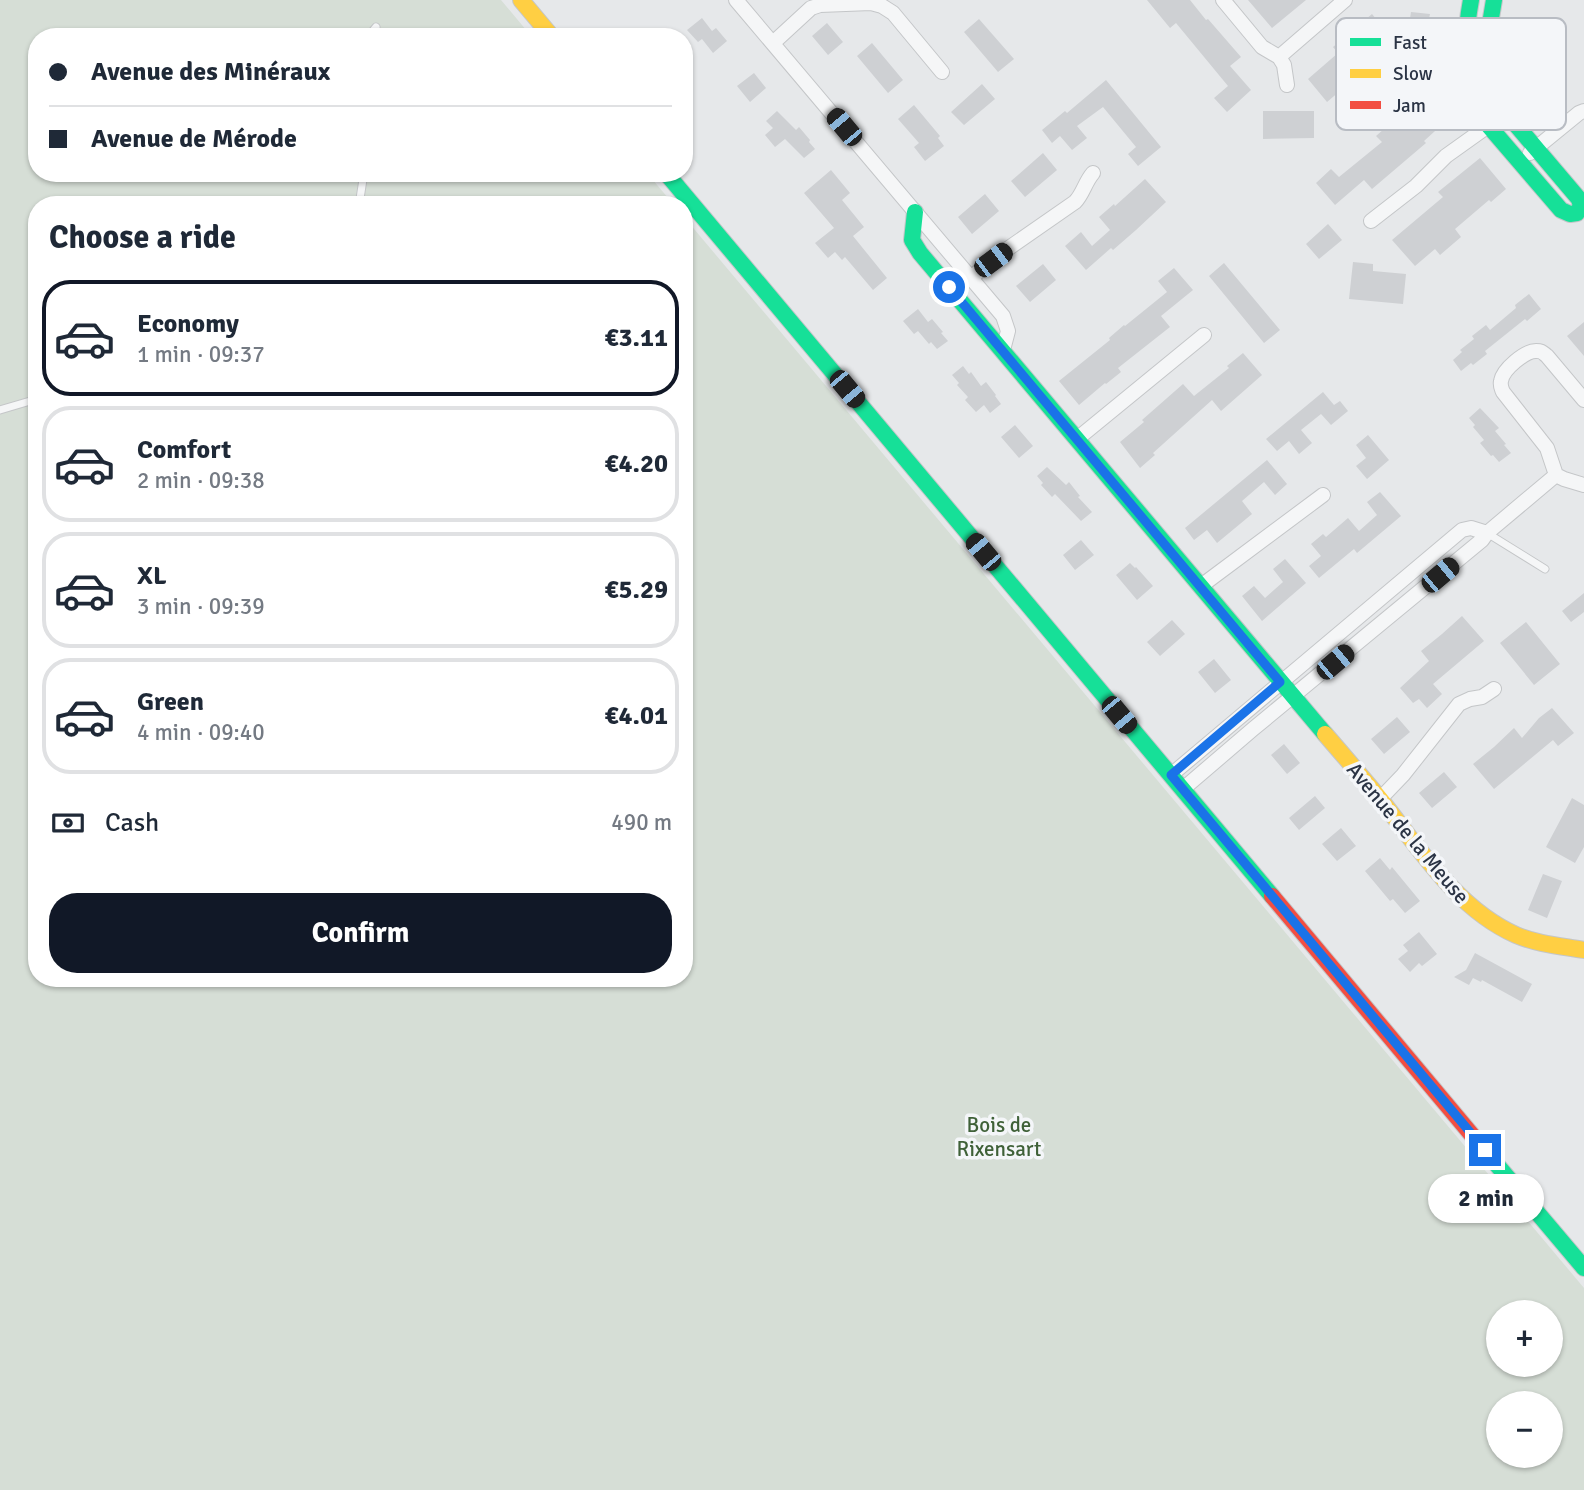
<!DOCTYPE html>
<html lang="en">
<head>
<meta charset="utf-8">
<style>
	body { margin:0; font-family:Signika,sans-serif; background:#f6f6f7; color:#1f2937; height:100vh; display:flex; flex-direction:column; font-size:26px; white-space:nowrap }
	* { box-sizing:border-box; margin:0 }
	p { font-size:23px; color:#747a83 }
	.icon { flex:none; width:38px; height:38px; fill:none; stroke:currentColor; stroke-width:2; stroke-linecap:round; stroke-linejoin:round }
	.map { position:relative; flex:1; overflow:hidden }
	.side { position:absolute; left:28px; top:196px; width:665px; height:791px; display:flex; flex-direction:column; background:#fff; border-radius:28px; box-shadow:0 2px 5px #0004 }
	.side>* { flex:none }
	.hud { position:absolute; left:28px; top:28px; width:665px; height:154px; border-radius:28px; box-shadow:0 2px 5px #0004; display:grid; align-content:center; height:154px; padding:0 21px; background:#fff }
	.tools { position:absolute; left:1486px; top:1300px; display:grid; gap:14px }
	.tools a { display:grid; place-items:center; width:77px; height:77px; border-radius:50%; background:#fff; box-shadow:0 2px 5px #0004; font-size:35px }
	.end { position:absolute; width:32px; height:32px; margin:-16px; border:9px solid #1a73e8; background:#fff; box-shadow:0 0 0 4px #fff }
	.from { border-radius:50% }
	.bubble { position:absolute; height:49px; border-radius:24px; background:#fff; box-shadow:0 2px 5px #0004; font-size:23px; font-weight:700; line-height:49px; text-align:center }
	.car { position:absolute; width:21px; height:42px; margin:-21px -10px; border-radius:9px; box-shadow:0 0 5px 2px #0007; background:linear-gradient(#222 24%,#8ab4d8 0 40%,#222 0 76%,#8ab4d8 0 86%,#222 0) }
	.hud b { display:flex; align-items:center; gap:24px; height:66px; font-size:26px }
	.hud b+b { border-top:2px solid #e0e1e3 }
	.hud i { width:18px; height:18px; background:#1f2937 }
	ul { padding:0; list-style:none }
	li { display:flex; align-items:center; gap:21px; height:116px; margin:0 14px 10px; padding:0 7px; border:4px solid #e0e1e3; border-radius:28px }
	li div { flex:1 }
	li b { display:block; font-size:26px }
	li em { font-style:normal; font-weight:700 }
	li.current { border-color:#111827 }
	li>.icon { width:63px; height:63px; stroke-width:1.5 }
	h2 { padding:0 21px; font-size:32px; line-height:84px }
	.pay { display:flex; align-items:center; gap:18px; height:77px; padding:0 21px; font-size:26px }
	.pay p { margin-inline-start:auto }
	.action { display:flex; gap:14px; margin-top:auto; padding:14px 21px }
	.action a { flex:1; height:80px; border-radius:28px; background:#111827; color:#fff; font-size:28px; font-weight:700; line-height:80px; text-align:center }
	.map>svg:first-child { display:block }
	.green { fill:#d6ded6; fill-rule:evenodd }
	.building { fill:#ced0d3 }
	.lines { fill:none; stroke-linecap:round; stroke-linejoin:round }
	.lane-casing { stroke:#c4c6c8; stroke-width:9 }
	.street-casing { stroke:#c4c6c8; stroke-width:16 }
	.fast-casing { stroke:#c4c6c8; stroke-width:18 }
	.slow-casing { stroke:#c4c6c8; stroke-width:18 }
	.jam-casing { stroke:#c4c6c8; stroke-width:18 }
	.lane { stroke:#f5f6f7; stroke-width:7 }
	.street { stroke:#f5f6f7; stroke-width:14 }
	.fast { stroke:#16e098; stroke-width:16 }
	.slow { stroke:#ffcf43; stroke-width:16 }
	.jam { stroke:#f24e42; stroke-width:16 }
	.route { stroke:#1a73e8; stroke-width:9 }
	.labels { text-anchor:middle; stroke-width:7; stroke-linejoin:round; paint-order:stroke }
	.street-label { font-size:21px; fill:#2b3445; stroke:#f4f6f9 }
	.park-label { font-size:21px; fill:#3f6138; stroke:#f4f6f9 }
	.key { fill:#f4f6f9; stroke:#b8bcc3; stroke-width:2 }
	.key-label { font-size:19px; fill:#2b3445 }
</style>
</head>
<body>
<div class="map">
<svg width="1584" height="1490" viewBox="0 0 1584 1490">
	<rect width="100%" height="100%" fill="#e6e8ea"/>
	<path class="green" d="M0 0H501L532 37H37V173H647L674 205H37V978H684V217L1584 1288V1490H0ZM1498 1312H1550V1365H1498ZM1498 1404H1550V1456H1498Z"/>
	<path class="building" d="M1147 0H1190L1206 20 1208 19 1241 57 1230 66 1251 90 1227 112 1214 98 1228 86 1176 23 1170 28Z
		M1248 0H1306L1272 28Z
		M1411 12 1430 14 1428 23 1435 24 1432 43 1407 38Z
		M1372 14 1391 37 1342 79 1347 85 1327 102 1308 79 1338 53 1333 47Z
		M702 18 712 31 716 28 727 41 713 53 702 39 698 42 687 30Z
		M979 19 1014 59 998 72 964 32Z
		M827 23 843 42 828 55 812 36Z
		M872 43 903 80 888 93 857 56Z
		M754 73 766 88 750 102 737 86Z
		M1106 80 1161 147 1138 166 1128 154 1136 147 1103 107 1077 126 1087 138 1072 150 1060 136 1052 143 1042 130 1065 111 1067 113Z
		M982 84 995 99 964 125 951 112Z
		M1433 86 1456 112 1424 141 1426 143 1372 189 1364 180 1335 205 1316 183 1331 169 1339 177 1382 142 1376 136Z
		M914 105 940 136 938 138 944 146 925 161 914 147 919 143 898 119Z
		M777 111 796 130 799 127 810 140 809 142 815 149 804 158 785 139 775 147 765 135 773 128 766 121Z
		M1263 111H1314V138L1263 139Z
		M1043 153 1057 170 1025 197 1011 181Z
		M1480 158 1506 189 1491 202 1489 200 1455 229 1461 237 1440 255 1435 249 1415 266 1392 240 1443 197 1438 192Z
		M831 170 850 193 842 200 864 227 853 236 887 278 873 290 845 257 842 260 835 252 828 258 815 243 834 228 804 193Z
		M1145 179 1166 202 1136 230 1113 250 1111 248 1086 270 1065 246 1081 232 1092 246 1110 230 1099 217 1114 204 1115 206Z
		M985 194 999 211 972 234 958 217Z
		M1328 224 1342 240 1319 259 1306 244Z
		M1353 262 1373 264V271L1406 274 1403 304 1349 299Z
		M1224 263 1280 330 1264 343 1209 276Z
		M1043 264 1056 280 1030 302 1016 286Z
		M1174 268 1193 290 1161 316 1170 327 1118 368 1121 372 1106 384 1105 383 1079 405 1059 381 1110 340 1109 338 1124 325 1125 326 1167 292 1158 281Z
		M1529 294 1541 309 1527 321 1525 319 1485 351 1487 354 1473 365 1471 363 1461 371 1453 360 1462 352 1460 350 1474 339 1472 336 1486 325 1490 330 1516 308 1515 305Z
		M918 309 928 322 932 319 943 332 941 333 948 341 937 349 931 342 929 344 918 331 914 334 903 321Z
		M1584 322V356L1567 336Z
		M1243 353 1262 375 1221 411 1212 400 1153 453 1155 455 1140 468 1120 442 1144 422 1142 420 1183 384 1194 396 1229 368 1227 366Z
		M963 366 969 374 971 372 981 386 986 382 996 395 995 396 1001 404 990 413 984 405 976 412 965 400 968 397 957 385 959 383 952 375Z
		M1323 392 1334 405 1340 401 1348 411 1331 425 1321 414 1301 430 1312 443 1299 454 1289 441 1277 451 1266 439Z
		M1480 408 1499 428 1495 431 1506 444 1504 445 1511 453 1499 462 1493 455 1491 456 1480 443 1484 440 1473 427 1475 425 1469 418Z
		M1015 425 1033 446 1019 458 1001 437Z
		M1368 435 1389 460 1367 479 1356 466 1366 458 1356 445Z
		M1267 460 1287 484 1275 495 1264 482 1242 501 1252 514 1217 543 1207 530 1194 540 1185 528Z
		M1047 467 1066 485 1069 482 1080 496 1078 497 1092 512 1081 521 1055 494 1052 497 1041 485 1043 483 1037 476Z
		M1380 492 1401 516 1357 553 1354 549 1319 578 1309 566 1321 556 1311 544 1323 534 1326 537 1348 518 1359 531 1377 515 1367 502Z
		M1081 540 1094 555 1075 570 1063 555Z
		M1285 559 1306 583 1262 621 1242 596 1254 586 1265 598 1283 582 1273 569Z
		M1130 563 1135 568 1136 567 1153 586 1137 600 1116 575Z
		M1584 593V612L1571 622 1562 611Z
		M1462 616 1484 641 1433 684 1442 694 1427 708 1419 699 1413 703 1400 688 1429 661 1421 651 1442 634Z
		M1172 620 1185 634 1160 656 1147 642Z
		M1526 622 1560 664 1534 685 1500 643Z
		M1214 659 1231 680 1215 693 1198 672Z
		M1552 708 1574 733 1558 746 1553 740 1494 789 1473 764 1494 747 1514 728 1522 738 1539 718Z
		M1397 717 1410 732 1384 754 1371 739Z
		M1284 744 1300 763 1287 774 1271 755Z
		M1444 772 1457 787 1432 808 1419 793Z
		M1315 796 1325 808 1299 830 1289 818Z
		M1572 798 1584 805V847L1575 863 1546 847Z
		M1341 828 1356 846 1337 861 1322 844Z
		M1380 858 1390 870 1392 867 1420 901 1405 913 1393 899 1390 901 1365 871Z
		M1543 874 1562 881 1547 918 1528 910Z
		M1419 932 1437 954 1422 966 1419 963 1410 972 1398 959 1408 951 1403 945Z
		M1475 953 1532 984 1522 1002 1482 980 1481 982 1473 978 1469 985 1454 977 1466 970Z"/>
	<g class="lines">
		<defs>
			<path id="lane" d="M370 37 371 33 376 27
				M359 205 364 173
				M0 410 37 399
				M1487 533 1545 569"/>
			<path id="street" d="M736 0 1003 316 1008 331 1003 350
				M1223 0 1262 47 1279 57 1345 0
				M773 43 811 8 820 5 871 3 882 6 893 13 942 72
				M1279 57 1284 65 1287 85
				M1530 153 1579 113 1584 111
				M1371 221 1416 186 1446 156 1495 121
				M971 278 993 259 1075 202C1083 194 1085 182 1093 173
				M1584 400 1547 356C1542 352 1542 351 1536 351 1525 351 1503 369 1501 381 1500 386 1501 387 1503 392L1547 448 1556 475 1564 479 1584 485
				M1077 439 1204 335
				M1201 586 1323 495
				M1171 775 1462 530 1471 528 1487 533
				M1183 789 1253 729 1482 540 1487 533 1556 475
				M1380 799 1403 775 1459 704 1470 699 1482 697 1494 689"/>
			<path id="fast" d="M1471 0C1462 48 1465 82 1488 125L1561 210 1570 214 1577 213 1581 206 1579 199 1506 113 1494 89 1489 74 1486 48 1494 0
				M666 173 1272 896
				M915 212 912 240 920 253 1325 734
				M1492 1159 1584 1268"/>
			<path id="slow" d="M521 0 552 37
				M1325 734C1344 756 1363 778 1381 800 1419 848 1457 909 1516 935 1537 944 1561 946 1584 950"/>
			<path id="jam" d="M1272 896 1492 1159"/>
		</defs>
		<use href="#lane" class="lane-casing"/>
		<use href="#street" class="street-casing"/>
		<use href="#fast" class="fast-casing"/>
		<use href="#slow" class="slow-casing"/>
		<use href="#jam" class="jam-casing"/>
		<use href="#lane" class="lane"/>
		<use href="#street" class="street"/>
		<use href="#fast" class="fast"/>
		<use href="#slow" class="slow"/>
		<use href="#jam" class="jam"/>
	</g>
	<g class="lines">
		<path class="route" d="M949 287 1280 682 1171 775 1485 1150"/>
	</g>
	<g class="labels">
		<g class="street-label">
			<text transform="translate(1408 833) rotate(50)" y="7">Avenue de la Meuse</text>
		</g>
		<g class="park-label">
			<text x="999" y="1132">Bois de<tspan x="999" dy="24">Rixensart</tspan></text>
		</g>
	</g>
	<rect x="1336" y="18" width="230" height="112" rx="10" class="key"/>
	<rect x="1350" y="38" width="31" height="8" fill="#16e098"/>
	<rect x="1350" y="69" width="31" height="9" fill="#ffcf43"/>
	<rect x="1350" y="101" width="31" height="8" fill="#f24e42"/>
	<g class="key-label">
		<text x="1393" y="49">Fast</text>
		<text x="1393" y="80">Slow</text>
		<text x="1393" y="112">Jam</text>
	</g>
</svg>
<div class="tools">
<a>+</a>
<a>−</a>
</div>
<i class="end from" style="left:949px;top:287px"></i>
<i class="end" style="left:1485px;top:1150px"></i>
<div class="bubble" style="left:1428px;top:1174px;width:116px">2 min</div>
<i class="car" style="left:844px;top:127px;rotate:320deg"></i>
<i class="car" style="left:993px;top:260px;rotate:53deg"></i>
<i class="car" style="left:847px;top:389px;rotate:140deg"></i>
<i class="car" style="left:983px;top:552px;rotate:320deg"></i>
<i class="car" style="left:1440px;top:575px;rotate:50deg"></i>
<i class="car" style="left:1335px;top:662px;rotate:50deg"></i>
<i class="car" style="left:1119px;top:715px;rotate:140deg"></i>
<div class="hud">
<b><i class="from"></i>Avenue des Minéraux</b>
<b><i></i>Avenue de Mérode</b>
</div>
<section class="side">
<h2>Choose a ride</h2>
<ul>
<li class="current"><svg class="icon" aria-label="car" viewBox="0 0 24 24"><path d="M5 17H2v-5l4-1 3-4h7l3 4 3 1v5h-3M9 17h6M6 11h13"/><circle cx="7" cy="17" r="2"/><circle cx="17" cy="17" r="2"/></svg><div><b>Economy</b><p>1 min · 09:37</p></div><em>€3.11</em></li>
<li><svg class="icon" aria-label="car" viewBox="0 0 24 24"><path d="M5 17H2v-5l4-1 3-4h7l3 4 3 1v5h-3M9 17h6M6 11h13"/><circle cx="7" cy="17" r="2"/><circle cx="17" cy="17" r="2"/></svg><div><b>Comfort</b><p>2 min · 09:38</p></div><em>€4.20</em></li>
<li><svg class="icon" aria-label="car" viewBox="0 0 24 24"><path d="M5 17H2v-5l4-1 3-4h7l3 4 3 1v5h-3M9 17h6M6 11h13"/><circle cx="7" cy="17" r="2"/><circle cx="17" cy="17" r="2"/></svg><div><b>XL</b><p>3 min · 09:39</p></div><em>€5.29</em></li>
<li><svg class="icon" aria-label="car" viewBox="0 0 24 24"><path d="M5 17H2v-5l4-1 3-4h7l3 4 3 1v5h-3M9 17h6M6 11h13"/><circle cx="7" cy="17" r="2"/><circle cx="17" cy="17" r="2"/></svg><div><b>Green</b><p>4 min · 09:40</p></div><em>€4.01</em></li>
</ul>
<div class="pay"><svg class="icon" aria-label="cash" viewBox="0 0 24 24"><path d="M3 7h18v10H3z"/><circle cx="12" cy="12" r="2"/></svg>Cash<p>490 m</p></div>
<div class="action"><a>Confirm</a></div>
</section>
</div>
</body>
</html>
